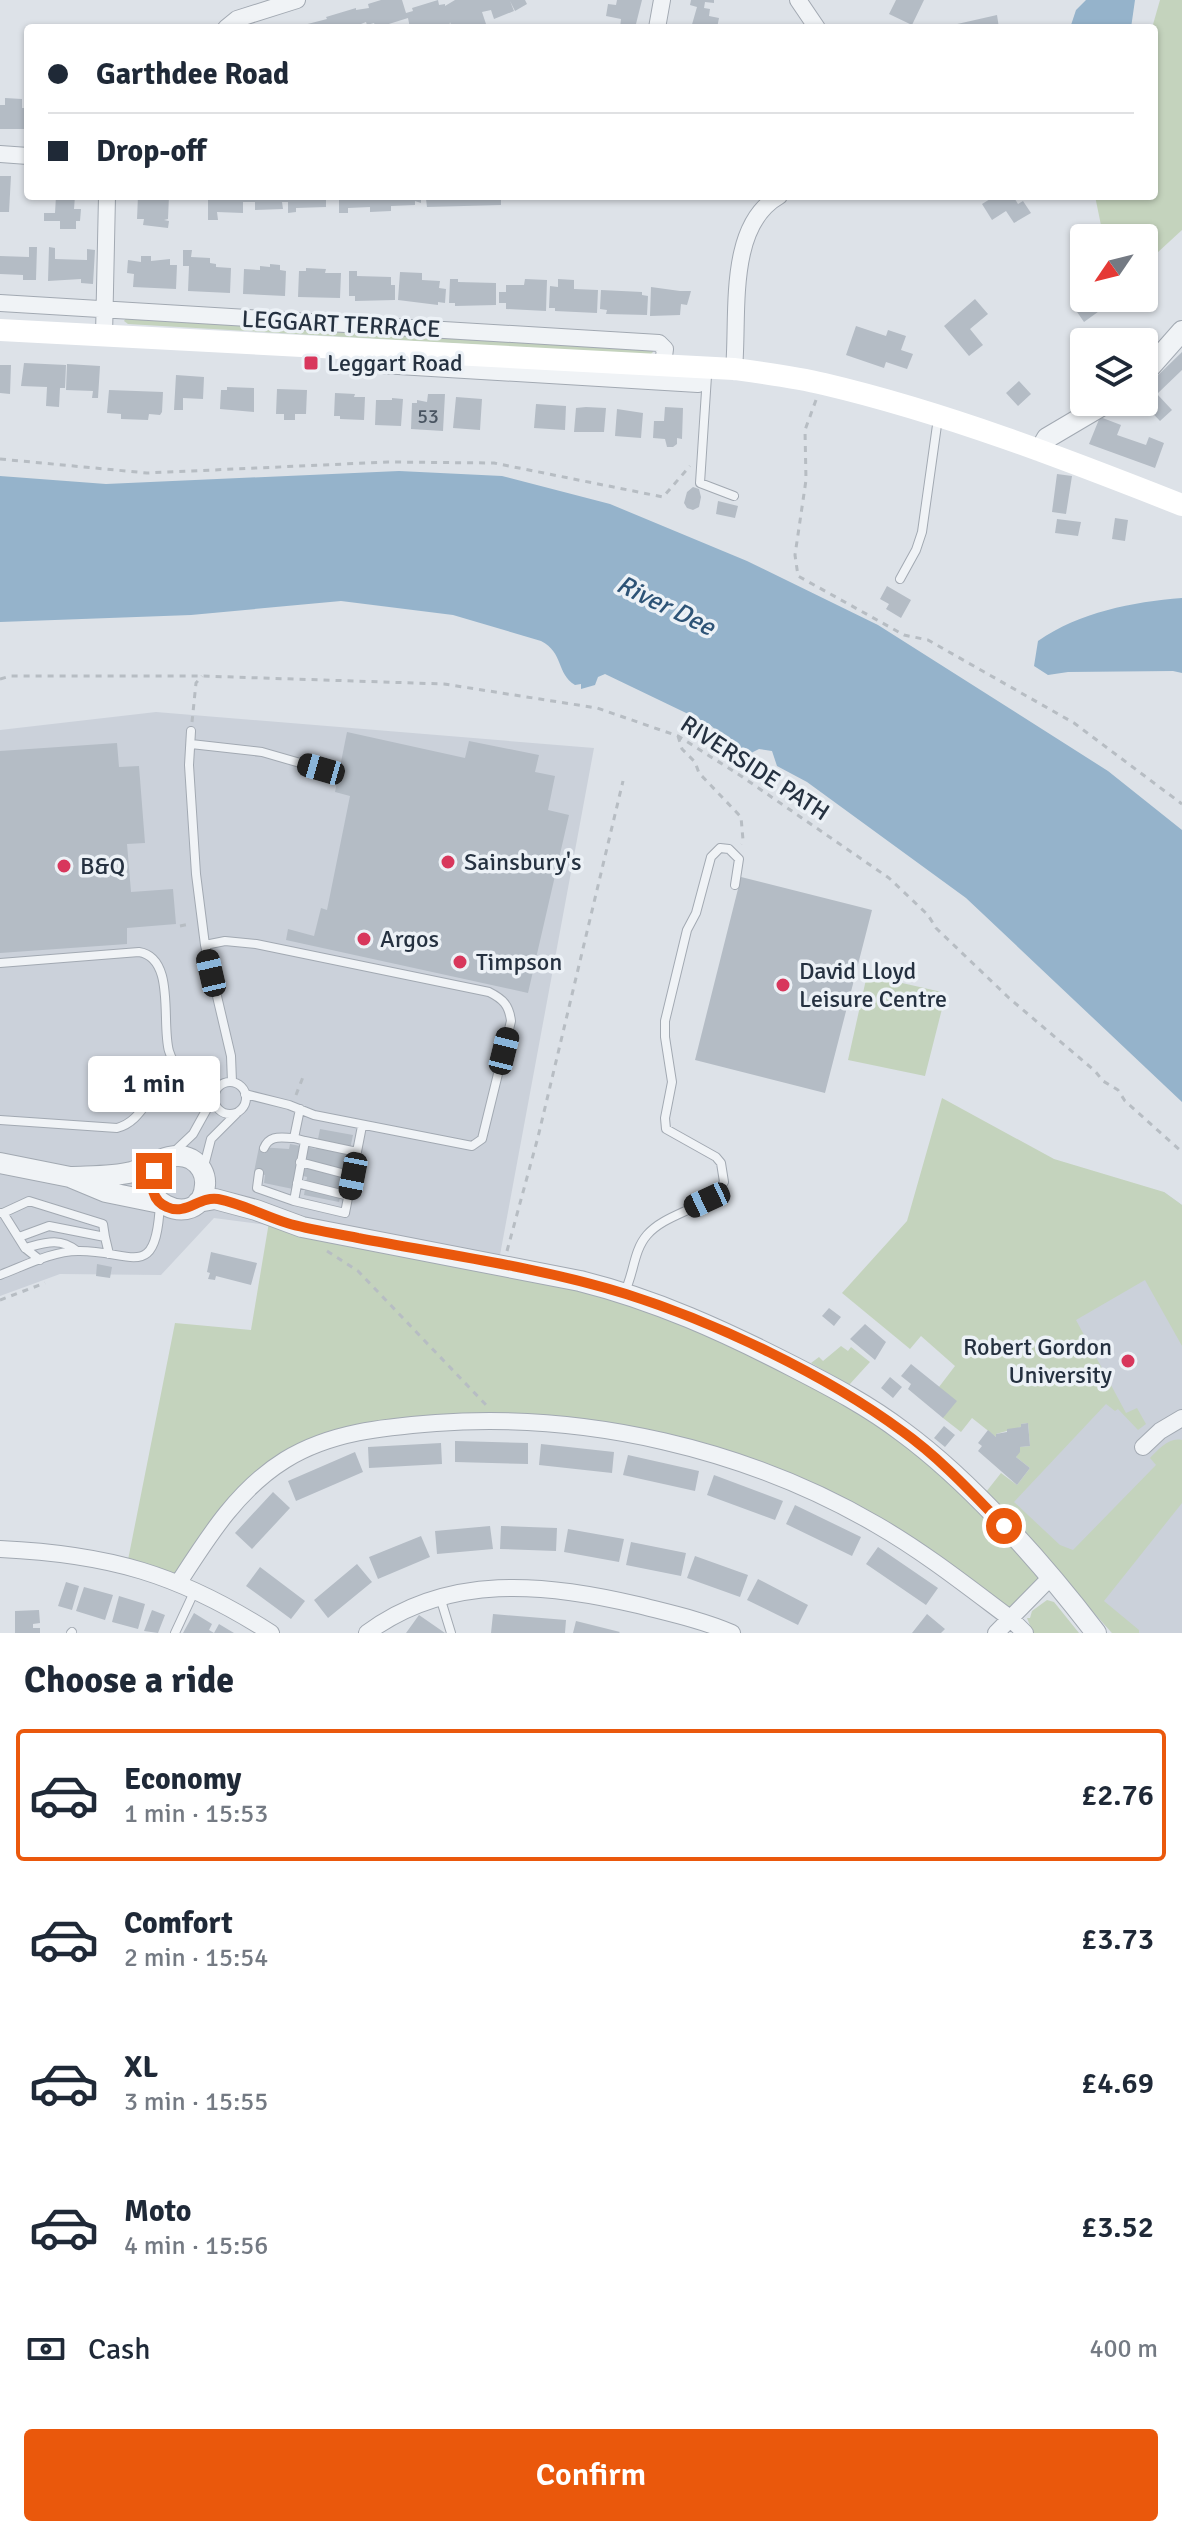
<!DOCTYPE html>
<html lang="en">
<head>
<meta charset="utf-8">
<style>
	body { margin:0; font-family:Signika,sans-serif; background:#f6f6f7; color:#1f2937; height:100vh; display:flex; flex-direction:column; font-size:30px; white-space:nowrap }
	* { box-sizing:border-box; margin:0 }
	p { font-size:26px; color:#747a83 }
	.icon { flex:none; width:44px; height:44px; fill:none; stroke:currentColor; stroke-width:2; stroke-linecap:round; stroke-linejoin:round }
	.map { position:relative; height:1633px; overflow:hidden }
	.sheet { display:flex; flex-direction:column; background:#fff; flex:1 }
	.sheet>* { flex:none }
	.top-card { position:absolute; left:24px; top:24px; width:1134px; height:176px; border-radius:8px; box-shadow:0 2px 6px #0004; display:grid; align-content:center; height:176px; padding:0 24px; background:#fff }
	.needle { width:52px; rotate:235deg }
	.controls { position:absolute; left:1070px; top:224px; display:grid; gap:16px }
	.controls a { display:grid; place-items:center; width:88px; height:88px; border-radius:8px; background:#fff; box-shadow:0 2px 6px #0004; font-size:40px }
	.end { position:absolute; width:36px; height:36px; margin:-18px; border:10px solid #ea580c; background:#fff; box-shadow:0 0 0 4px #fff }
	.from { border-radius:50% }
	.bubble { position:absolute; height:56px; border-radius:8px; background:#fff; box-shadow:0 2px 6px #0004; font-size:26px; font-weight:600; line-height:56px; text-align:center }
	.car { position:absolute; width:24px; height:48px; margin:-24px -12px; border-radius:10px; box-shadow:0 0 6px 2px #0007; background:linear-gradient(#222 24%,#8ab4d8 0 40%,#222 0 76%,#8ab4d8 0 86%,#222 0) }
	.top-card b { display:flex; align-items:center; gap:28px; height:76px; font-size:30px }
	.top-card b+b { border-top:2px solid #e0e1e3 }
	.top-card i { width:20px; height:20px; background:#1f2937 }
	ul { padding:0; list-style:none }
	li { display:flex; align-items:center; gap:24px; height:132px; margin:0 16px 12px; padding:0 8px; border:4px solid transparent; border-radius:8px }
	li div { flex:1 }
	li b { display:block; font-size:30px }
	li em { font-style:normal; font-weight:600 }
	li.current { border-color:#ea580c }
	li>.icon { width:72px; height:72px; stroke-width:1.5 }
	h2 { padding:0 24px; font-size:36px; line-height:96px }
	.pay { display:flex; align-items:center; gap:20px; height:88px; padding:0 24px; font-size:30px }
	.pay p { margin-inline-start:auto }
	.primary-button { display:flex; gap:16px; margin-top:auto; padding:16px 24px }
	.primary-button a { flex:1; height:92px; border-radius:8px; background:#ea580c; color:#fff; font-size:32px; font-weight:600; line-height:92px; text-align:center }
	.map>svg:first-child { display:block }
	.built { fill:#cbd1da }
	.green { fill:#c4d3bd }
	.water { fill:#95b3cb }
	.building { fill:#b4bcc5 }
	.lines { fill:none; stroke-linecap:round; stroke-linejoin:round }
	.service-casing { stroke:#a2a9b2; stroke-width:10 }
	.minor-casing { stroke:#a2a9b2; stroke-width:18 }
	.tertiary-casing { stroke:#a2a9b2; stroke-width:22 }
	.path { stroke:#b7bdc3; stroke-width:3; stroke-dasharray:6 6; stroke-linecap:butt }
	.service { stroke:#f0f3f6; stroke-width:8 }
	.minor { stroke:#f0f3f6; stroke-width:16 }
	.tertiary { stroke:#f0f3f6; stroke-width:20 }
	.secondary { stroke:#fff; stroke-width:22 }
	.route { stroke:#ea580c; stroke-width:10 }
	.poi-dot { fill:#d8375c; stroke:#ecf1f6; stroke-width:3 }
	.labels { text-anchor:middle; stroke-width:7; stroke-linejoin:round; paint-order:stroke }
	.number-label { font-size:20px; fill:#495461 }
	.street-label { font-size:24px; fill:#253140; stroke:#ecf1f6 }
	.poi-label { font-size:24px; fill:#253140; stroke:#ecf1f6; text-anchor:start }
	.water-label { font-size:26px; font-style:italic; fill:#2d5376; stroke:#ecf1f6 }
</style>
</head>
<body>
<div class="map">
<svg width="1182" height="1633" viewBox="0 0 1182 1633">
	<rect width="100%" height="100%" fill="#dde2e8"/>
	<path class="built" d="M156 712 594 748 500 1255 214 1218 161 1275 60 1274 0 1296V730Z
		M1164 1192 1182 1205V1633H1112L1001 1508 1101 1400 1046 1321Z"/>
	<path class="green" d="M1160 0H1182V230L1144 265V238H1105L1103 235 1095 196H1154L1152 28Z
		M126 318 653 350V352L650 355 128 324 124 321Z
		M867 975 946 993 925 1076 848 1060Z
		M942 1098 1054 1159 1164 1192 1182 1205V1346L1145 1280 1076 1320 1126 1413 1137 1408 1146 1424 1138 1430 1118 1409 1115 1411 1106 1404 1014 1502 1060 1545 1073 1550 1156 1465 1150 1458C1159 1449 1169 1437 1182 1440V1503L1104 1601 1139 1630V1633H1112L986 1492 1001 1473 1017 1485 1030 1468 1016 1457 1020 1447 1030 1446 1028 1423 1021 1424V1427L996 1434V1437L972 1418 961 1432 943 1418 939 1387 955 1366 921 1336 910 1349 842 1293 907 1221Z
		M270 1216 624 1293 901 1430 1050 1578 1011 1619 911 1546 739 1463 550 1425 350 1433 260 1478 179 1582 127 1565 175 1323 251 1330Z
		M841 1346 848 1351 851 1347 870 1362 849 1385 811 1363 819 1357 823 1361Z
		M1047 1600 1054 1602 1079 1633H1033L1027 1618H1030L1032 1611Z"/>
	<path class="water" d="M1086 0H1135L1131 28H1070L1076 10Z
		M399 471 502 476 610 504 747 561 878 625 1108 771 1182 830V1102L966 898 807 782 777 766 772 751 759 749 741 758 732 754 724 737 709 724 605 674 598 677 595 685 581 689V684L575 685C556 673 564 653 541 641L453 615 341 601 191 615 0 622V476L106 484Z
		M1182 598V673L1173 671 1068 672 1048 675 1034 666 1038 641C1080 612 1132 602 1182 598Z"/>
	<path class="building" d="M381 0H402L406 13 413 11 412 8 438 0 439 5 445 4V6L455 0H525L527 4 515 11 510 1 514 11 494 19 491 10 482 12 486 24 470 28H452L450 22 449 28H410L408 18 376 28 374 23 367 25 366 22 361 24 362 28H292L327 19 326 17 356 8V10L369 8 368 4Z
		M617 0H642L635 28H620L621 19 606 16 608 4 616 5Z
		M691 0H714V3L705 2 704 8 710 9 709 16 719 18 717 28H691L697 7 690 5Z
		M896 0H924L912 25 889 14Z
		M997 15 999 28H944V27Z
		M5 98 22 99V108H28V129H0V105H5Z
		M0 176H11L9 212H0Z
		M56 196H75L74 209H81L80 221H76V229H60V221H44V213H55Z
		M138 196H169L168 219 164 220 169 221 168 228 143 225 144 219H137Z
		M208 196H501V205L427 207 426 199H421V203L415 201V205L391 206V211L370 212V207L348 208V213H339V199L326 200V207L296 208V212L288 213V202H282L283 209 255 210V202H243V213L217 212 218 220H208Z
		M995 196H1013L1018 204 1023 201 1031 213 1014 223 1006 211 992 220 982 204Z
		M29 247H37L36 280H23V275L0 274V256L29 257Z
		M49 247 55 248V259L87 260V249L95 250 93 284 81 283V279L48 281Z
		M183 250H192L191 257 210 258V263L216 264V267L231 268 230 293 188 291 189 266H183Z
		M141 256H151V261L170 259V265H177L176 289 133 287 134 274 127 273 128 260 141 262Z
		M270 264 280 265V270L286 271 285 296 243 294 244 269 260 270V266L270 267Z
		M306 268 326 269 325 273H341L340 298 298 297 299 271H306Z
		M349 271H357V276L391 277V285H395V300L355 301V296H349Z
		M400 272 422 273V280L440 281 439 288 446 289 445 303 438 302V305L398 300Z
		M450 279H458V282L496 283V305L455 306V303H449Z
		M525 279 547 280 546 311 506 309V303H499V292H506V285H524Z
		M558 279 574 280V289L598 290 597 313 555 311V308H549L550 286 558 287Z
		M651 287 680 291H691L687 305 681 304 680 315 650 316Z
		M601 290 642 292V295L648 296 647 315 606 314 607 310 600 309Z
		M1091 298H1094L1102 309 1084 322 1075 309Z
		M975 299 988 314 970 329 983 345 969 356 944 326Z
		M856 326 886 336 888 330 906 336 901 350 913 354 907 369 886 362 884 368 846 355Z
		M1182 352V370L1157 394 1172 410 1160 421 1142 402H1144V381L1148 385Z
		M24 363 66 365 65 388H60L59 407 46 406 47 387 21 386Z
		M67 364 100 366 98 398H92L93 391 66 390Z
		M0 365H11L10 394 0 393Z
		M176 375 204 377 203 399 183 398V410H174Z
		M1019 381 1031 394 1018 406 1006 393Z
		M227 387 254 388V412L220 409 221 390H227Z
		M277 389 307 390 306 414H295V420H284V414H276Z
		M109 390 163 392 162 412 160 415 149 414 148 420 121 419V414L107 413Z
		M335 393 355 394 354 397H365L364 420 340 419V416H334Z
		M428 394H445L443 431 411 429 412 403H417V400L427 402Z
		M456 397 482 399 480 430 453 428Z
		M392 398 403 399 401 426 375 425 376 400H392Z
		M536 404 566 406 565 430 534 428Z
		M586 407 606 408 604 432H574L576 408Z
		M665 407 683 408 682 439 677 438V444L673 447H667L665 439 653 438 654 421H664Z
		M617 409 643 413 641 438 615 436Z
		M1100 417 1121 425 1117 435 1146 445 1149 437 1164 443 1155 468 1089 444Z
		M1057 474 1072 476 1066 514 1052 512Z
		M693 487 699 489 701 497 699 507 693 510 687 508 684 503 687 492Z
		M718 501 738 506 735 518 716 514Z
		M1115 518 1128 520 1125 541 1112 539Z
		M1057 519 1081 522 1078 536 1055 533Z
		M887 586 911 600 901 618 886 609 889 604 880 599Z
		M347 732 465 758 469 741 539 755 535 772 555 776 548 810 569 815 528 993 286 940 288 929 314 936 321 908 327 910 350 796 335 792Z
		M117 743 119 767 139 766 145 843 127 844 131 892 173 889 176 924 127 928V944L0 953V751Z
		M741 877 872 910 825 1093 695 1060Z
		M320 1129 353 1135 339 1202 304 1195 307 1177 296 1174 293 1189 264 1183 265 1175 254 1172 259 1147 289 1149 290 1144 316 1149Z
		M211 1252 257 1263 251 1285 216 1276 215 1280 208 1279 210 1273 207 1272Z
		M97 1264 112 1267 110 1278 96 1276Z
		M829 1308 841 1317 834 1326 822 1316Z
		M865 1324 886 1342 875 1360 850 1339Z
		M911 1364 957 1401 943 1418 908 1389 911 1384 901 1376Z
		M890 1377 902 1387 893 1398 881 1388Z
		M1028 1423 1030 1446 1020 1447V1452L1016 1457 1030 1468 1017 1485 978 1451 982 1446 978 1443 988 1430 996 1437V1434L1007 1432V1429L1021 1427V1424Z
		M944 1426 955 1435 945 1447 934 1438Z
		M455 1441 528 1443V1464L455 1462Z
		M441 1443 442 1464 369 1468 368 1447Z
		M541 1444 614 1452 612 1473 539 1465Z
		M355 1452 363 1472 296 1501 288 1481Z
		M628 1455 699 1471 695 1491 623 1475Z
		M714 1475 783 1501 775 1520 707 1495Z
		M273 1492 290 1508 252 1549 235 1533Z
		M795 1505 861 1537 852 1556 786 1524Z
		M490 1526 493 1549 437 1554 435 1531Z
		M501 1526 557 1528 556 1551 500 1549Z
		M568 1529 624 1539 619 1562 564 1552Z
		M421 1536 430 1557 378 1579 369 1557Z
		M631 1542 686 1553 681 1576 626 1565Z
		M878 1547 938 1588 926 1605 866 1564Z
		M695 1556 748 1575 740 1597 687 1578Z
		M357 1564 372 1582 328 1618 314 1600Z
		M260 1567 305 1601 291 1619 246 1586Z
		M758 1579 808 1605 798 1625 747 1600Z
		M66 1582 79 1586 72 1610 58 1606Z
		M84 1587 113 1595 105 1620 76 1611Z
		M119 1596 145 1604 138 1629 112 1622Z
		M39 1610 40 1623 33 1624V1628H40V1633H15V1611Z
		M152 1610 165 1615 158 1633 144 1631Z
		M194 1613 212 1624 209 1630 214 1633 219 1624 234 1633H183Z
		M493 1614 566 1620 565 1633H491Z
		M927 1614 945 1629 941 1633H912Z
		M419 1615 445 1633H406Z
		M576 1621 620 1632 619 1633H573Z"/>
	<g class="lines">
		<defs>
			<path id="service" d="M707 376 700 483 734 496
				M900 579 916 550 922 532 938 418
				M191 731 189 765 196 874 205 945 231 1056 232 1082
				M191 744 262 752 321 769
				M205 945 225 941 256 944 489 992C503 999 509 1005 511 1021L482 1139 472 1146 314 1115 289 1105 245 1094
				M0 963 139 952C176 958 161 1023 169 1051 175 1073 198 1081 216 1091
				M214 1098a16 16 0 1 1 32 0a16 16 0 1 1-32 0Z
				M300 1109 294 1138 305 1141 294 1201 345 1213 362 1126
				M0 1120 117 1128C149 1119 146 1082 186 1075
				M305 1141 357 1152
				M264 1148C270 1134 282 1138 294 1138
				M175 1151 193 1134 213 1098
				M300 1162 353 1176
				M204 1166 211 1139 238 1112
				M259 1173 257 1188 294 1201
				M297 1183 349 1196
				M1 1213H3L25 1248 40 1260
				M3 1213 29 1201 103 1224 105 1237
				M19 1237 49 1226 105 1237 109 1254
				M25 1248C45 1243 59 1237 77 1251
				M0 1275C24 1266 52 1251 78 1251 132 1250 156 1284 160 1203
				M624 1293C634 1275 633 1251 647 1235 668 1211 709 1210 724 1182L721 1163 716 1157 666 1129 665 1118 672 1082 665 1037V1021L687 930 696 913 711 857 720 848 729 849 739 859 735 885
				M440 1597 451 1633
				M71 1633 72 1632
				M175 1633 195 1590"/>
			<path id="minor" d="M798 0 817 28
				M226 28 237 19 297 0
				M657 28 662 0
				M0 154 28 156
				M0 303 659 343 665 349 663 364
				M104 336 107 196
				M339 346 350 358 365 364 698 384 708 367
				M734 369C739 316 726 226 779 196
				M1143 1447 1160 1431 1182 1418
				M0 1549C109 1554 179 1574 271 1633
				M179 1582C208 1537 238 1489 285 1460 330 1432 384 1427 436 1423 586 1412 747 1449 877 1525 924 1552 967 1586 1011 1619L1025 1633
				M367 1633C448 1573 546 1583 638 1605 669 1613 702 1620 732 1633
				M996 1633 1050 1578"/>
			<path id="tertiary" d="M1144 374 1182 331
				M1040 450 1047 438 1108 402
				M0 1163 70 1177 106 1192 160 1203
				M70 1177C91 1176 113 1177 132 1172 150 1166 172 1149 191 1159 200 1164 206 1174 205 1185 202 1236 117 1197 165 1159
				M198 1202 215 1199 256 1210 302 1227 580 1281C656 1300 724 1331 794 1367 831 1386 869 1406 903 1432 971 1482 1045 1566 1096 1633"/>
		</defs>
		<use href="#service" class="service-casing"/>
		<use href="#minor" class="minor-casing"/>
		<use href="#tertiary" class="tertiary-casing"/>
		<path class="path" d="M816 400 805 430 806 480 795 555 798 576 904 635 928 640 1074 723 1182 804
			M0 459 147 473 388 462 494 463 663 497 690 466
			M0 679 11 676H202L444 684 597 708 678 736 741 776 889 878 928 915 936 928 1009 998 1095 1071 1103 1081 1118 1090 1125 1101 1182 1152
			M192 722 196 683 202 676
			M678 736 682 749 695 762 699 773 741 817 743 840 741 844
			M180 926 190 924
			M296 1095 303 1077
			M327 1251 358 1271 487 1406
			M507 1251 538 1137 623 781
			M0 1300 45 1283"/>
		<use href="#service" class="service"/>
		<use href="#minor" class="minor"/>
		<use href="#tertiary" class="tertiary"/>
		<path class="secondary" d="M0 330 734 369C764 373 795 377 824 384 947 413 1065 459 1182 505"/>
	</g>
	<g class="lines">
		<path class="route" d="M154 1171C150 1185 152 1201 167 1207 186 1216 199 1196 218 1199 243 1204 264 1216 287 1223 310 1230 335 1233 358 1238 447 1255 539 1267 626 1294 715 1322 826 1375 902 1431 940 1458 972 1493 1004 1526"/>
	</g>
	<g class="poi-dot">
		<rect x="303" y="355" width="16" height="16" rx="4"/>
		<circle cx="448" cy="862" r="8"/>
		<circle cx="64" cy="866" r="8"/>
		<circle cx="364" cy="939" r="8"/>
		<circle cx="460" cy="962" r="8"/>
		<circle cx="783" cy="985" r="8"/>
		<circle cx="1128" cy="1361" r="8"/>
	</g>
	<g class="labels">
		<g class="number-label">
			<text x="428" y="423">53</text>
		</g>
		<g class="street-label">
			<text transform="translate(341 324) rotate(3)" y="8">LEGGART TERRACE</text>
			<text transform="translate(755 768) rotate(33)" y="8">RIVERSIDE PATH</text>
		</g>
		<g class="poi-label">
			<text x="327" y="371">Leggart Road</text>
			<text x="464" y="870">Sainsbury's</text>
			<text x="80" y="874">B&amp;Q</text>
			<text x="380" y="947">Argos</text>
			<text x="476" y="970">Timpson</text>
			<text x="799" y="979">David Lloyd<tspan x="799" dy="28">Leisure Centre</tspan></text>
			<text x="1112" y="1355" text-anchor="end">Robert Gordon<tspan x="1112" dy="28">University</tspan></text>
		</g>
		<g class="water-label">
			<text transform="translate(666 605) rotate(26)" y="9">River Dee</text>
		</g>
	</g>
</svg>
<div class="controls">
<a><svg class="needle" viewBox="-14 -14 28 28"><path d="M0-13l5 13h-10z" fill="#e53935"/><path d="M0 13l5-13h-10z" fill="#747a83"/></svg></a>
<a><svg class="icon" aria-label="layers" viewBox="0 0 24 24"><path d="M12 4l9 5-9 5-9-5zM3 14l9 5 9-5"/></svg></a>
</div>
<i class="end from" style="left:1004px;top:1526px"></i>
<i class="end" style="left:154px;top:1171px"></i>
<div class="bubble" style="left:88px;top:1056px;width:132px">1 min</div>
<i class="car" style="left:321px;top:769px;rotate:286deg"></i>
<i class="car" style="left:211px;top:973px;rotate:347deg"></i>
<i class="car" style="left:504px;top:1051px;rotate:14deg"></i>
<i class="car" style="left:353px;top:1176px;rotate:191deg"></i>
<i class="car" style="left:707px;top:1200px;rotate:245deg"></i>
<div class="top-card">
<b><i class="from"></i>Garthdee Road</b>
<b><i></i>Drop-off</b>
</div>
</div>
<section class="sheet">
<h2>Choose a ride</h2>
<ul>
<li class="current"><svg class="icon" aria-label="car" viewBox="0 0 24 24"><path d="M5 17H2v-5l4-1 3-4h7l3 4 3 1v5h-3M9 17h6M6 11h13"/><circle cx="7" cy="17" r="2"/><circle cx="17" cy="17" r="2"/></svg><div><b>Economy</b><p>1 min · 15:53</p></div><em>£2.76</em></li>
<li><svg class="icon" aria-label="car" viewBox="0 0 24 24"><path d="M5 17H2v-5l4-1 3-4h7l3 4 3 1v5h-3M9 17h6M6 11h13"/><circle cx="7" cy="17" r="2"/><circle cx="17" cy="17" r="2"/></svg><div><b>Comfort</b><p>2 min · 15:54</p></div><em>£3.73</em></li>
<li><svg class="icon" aria-label="car" viewBox="0 0 24 24"><path d="M5 17H2v-5l4-1 3-4h7l3 4 3 1v5h-3M9 17h6M6 11h13"/><circle cx="7" cy="17" r="2"/><circle cx="17" cy="17" r="2"/></svg><div><b>XL</b><p>3 min · 15:55</p></div><em>£4.69</em></li>
<li><svg class="icon" aria-label="car" viewBox="0 0 24 24"><path d="M5 17H2v-5l4-1 3-4h7l3 4 3 1v5h-3M9 17h6M6 11h13"/><circle cx="7" cy="17" r="2"/><circle cx="17" cy="17" r="2"/></svg><div><b>Moto</b><p>4 min · 15:56</p></div><em>£3.52</em></li>
</ul>
<div class="pay"><svg class="icon" aria-label="cash" viewBox="0 0 24 24"><path d="M3 7h18v10H3z"/><circle cx="12" cy="12" r="2"/></svg>Cash<p>400 m</p></div>
<div class="primary-button"><a>Confirm</a></div>
</section>
</body>
</html>
